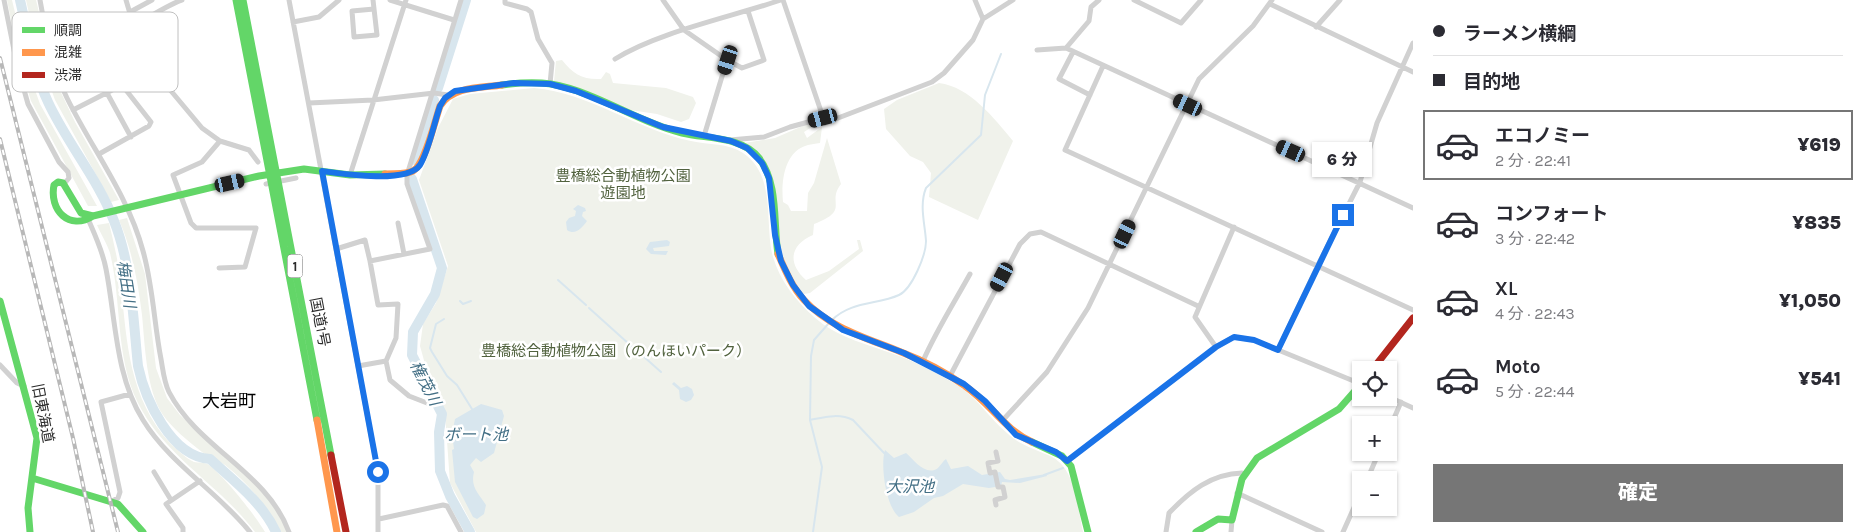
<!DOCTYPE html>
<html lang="ja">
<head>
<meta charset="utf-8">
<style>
	body { margin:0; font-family:Karla,"Noto Sans JP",sans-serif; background:#f2f2f3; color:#2b2b33; height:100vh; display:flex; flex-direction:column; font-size:19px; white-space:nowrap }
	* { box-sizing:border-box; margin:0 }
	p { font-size:16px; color:#7c7c81 }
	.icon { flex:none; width:28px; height:28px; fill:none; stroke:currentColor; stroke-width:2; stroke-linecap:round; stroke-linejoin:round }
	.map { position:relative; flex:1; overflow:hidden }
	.details { display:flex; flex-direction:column; background:#fff; width:450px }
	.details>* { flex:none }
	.banner { display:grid; align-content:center; height:110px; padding:0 20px; background:#fff }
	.fabs { position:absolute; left:1352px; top:361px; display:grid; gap:10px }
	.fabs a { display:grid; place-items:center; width:45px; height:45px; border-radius:0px; background:#fff; box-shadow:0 1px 4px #0004; font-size:25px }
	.end { position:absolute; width:22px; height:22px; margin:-11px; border:6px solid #1a73e8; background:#fff; box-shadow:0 0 0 2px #fff }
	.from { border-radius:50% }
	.bubble { position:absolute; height:35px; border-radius:0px; background:#fff; box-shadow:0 1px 4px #0004; font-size:16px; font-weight:800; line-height:35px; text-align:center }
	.car { position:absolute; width:15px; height:30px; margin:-15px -8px; border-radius:6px; box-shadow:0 0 4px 1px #0007; background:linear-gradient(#222 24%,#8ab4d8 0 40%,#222 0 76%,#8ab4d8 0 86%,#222 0) }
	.banner b { display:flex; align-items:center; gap:18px; height:48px; font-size:19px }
	.banner b+b { border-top:1px solid #e1e1e2 }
	.banner i { width:12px; height:12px; background:#2b2b33 }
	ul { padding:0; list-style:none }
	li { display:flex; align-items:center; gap:15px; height:70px; margin:0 10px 8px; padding:0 10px; border:2px solid transparent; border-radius:0px }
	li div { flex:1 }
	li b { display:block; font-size:19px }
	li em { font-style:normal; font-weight:800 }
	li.on { border-color:#767676 }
	li>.icon { width:45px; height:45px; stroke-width:1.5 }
	.button { display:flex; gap:10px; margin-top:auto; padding:10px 20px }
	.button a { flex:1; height:58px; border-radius:0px; background:#767676; color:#fff; font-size:20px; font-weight:800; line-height:58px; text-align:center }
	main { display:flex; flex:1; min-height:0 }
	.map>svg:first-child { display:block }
	.green { fill:#f0f2eb }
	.water { fill:#d8e6ee }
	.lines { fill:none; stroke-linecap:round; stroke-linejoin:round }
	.stream { stroke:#d8e6ee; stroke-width:2 }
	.river { stroke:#d8e6ee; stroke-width:10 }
	.street { stroke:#d1d1d1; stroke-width:5 }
	.fast { stroke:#63d668; stroke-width:7 }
	.slow { stroke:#ff974d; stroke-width:7 }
	.jam { stroke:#b3261e; stroke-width:7 }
	.rail-casing { stroke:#b8b8b8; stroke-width:4 }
	.rail { stroke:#fff; stroke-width:2; stroke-dasharray:5.5; stroke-linecap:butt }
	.route { stroke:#1a73e8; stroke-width:6 }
	.labels { text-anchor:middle; stroke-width:5; stroke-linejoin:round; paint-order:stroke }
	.shield { fill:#fff; stroke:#6b6b6b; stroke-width:1 }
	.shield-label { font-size:14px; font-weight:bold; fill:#2c2c2c }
	.park-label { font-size:15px; fill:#51623e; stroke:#fff }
	.street-label { font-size:15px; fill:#2c2c2c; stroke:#fff }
	.water-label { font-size:16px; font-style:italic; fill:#436f85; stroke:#fff }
	.quarter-label { font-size:18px; fill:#000; stroke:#fff }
	.key { fill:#fff; stroke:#c0c0c0; stroke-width:1 }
	.key-label { font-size:14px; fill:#2c2c2c }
</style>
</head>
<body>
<main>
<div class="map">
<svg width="1413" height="532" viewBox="0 0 1413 532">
	<rect width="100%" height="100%" fill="#fff"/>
	<path class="green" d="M7 0H12L30 76 40 104 97 206H88L31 101 20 64Z
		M26 0H36L56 82 75 122 119 200 111 202 55 100 37 49Z
		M562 60C573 74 583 80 601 79L606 72 610 74 613 83 666 88 693 97 696 103 689 119 681 122 657 114 630 110 584 90 554 81 556 61Z
		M939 83C970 87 994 118 1013 141L978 220 929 197 931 173 923 162 910 156 886 129 884 109 897 100Z
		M534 88C590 93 637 130 691 141 709 145 728 143 743 153 777 176 764 224 773 257 780 281 796 301 814 317 837 337 863 343 891 353 914 361 940 374 960 387 979 400 990 419 1007 433 1018 444 1034 449 1048 455 1076 466 1077 506 1083 532H476L450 483 445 413 438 388 425 364 420 346 423 324 436 303 448 266 419 180 438 128 453 99 470 94Z
		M812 122 815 125 804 132 807 138 822 127 820 143C815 144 812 144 808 145 784 151 781 182 783 202L788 205 791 211H807L808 193 814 183 827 138 841 184C826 203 851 210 814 224L813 235C790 245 787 263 806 280L829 271 859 249 857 240H860L863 251 810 293 804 294C769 265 781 206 768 169 765 157 755 149 745 143L775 138Z
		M127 218 145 274 156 368 167 398 180 415 262 490 277 507 289 532H280C267 506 248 483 225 465 217 460 209 457 202 452 189 442 172 428 163 415 146 390 145 345 142 315 138 282 132 250 119 220Z
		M109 223C114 244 119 264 121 286 127 343 129 398 170 443 177 449 185 458 194 462 199 463 205 462 209 465 224 476 255 515 265 532H255C220 485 164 456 138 403 115 357 122 302 110 253 107 244 101 234 97 225Z"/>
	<path class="water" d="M578 205 585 208 586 211 583 212 582 216 587 221C582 228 575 236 567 230L566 222 569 218 575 216 576 211 573 209Z
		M667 240 670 242 669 246 653 248 654 251H668L666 255 651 254 646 249 650 242Z
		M674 382 681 388 687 386 692 389 694 395 691 400 686 402 680 399 679 390 672 384Z
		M481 404 502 410 504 416 494 453 481 462 476 458 470 465 474 472C470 487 479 494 486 505L484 514 477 519 473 517 455 482 452 450 454 449 452 434 455 419Z
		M885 450 894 458 906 453C914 460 926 477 938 468 941 465 943 461 946 459L951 469 968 466 982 475 1000 472 1005 479 1010 480 1046 474 1047 476 1020 483 1002 482 1001 486 989 488 963 484 943 496 934 498 914 512 899 517C886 507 880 465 885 450Z"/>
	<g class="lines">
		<path class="stream" d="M558 280 586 305
			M460 301 463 304 471 301
			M589 308 639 353
			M444 319 436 324 430 348 432 352 447 376 457 385 472 409
			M832 320C851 301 877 305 899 295 912 289 926 255 926 241 925 224 919 205 926 188L981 135 985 95 1001 54
			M643 356 661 372
			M810 420C825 417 839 413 853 420L885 454
			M1044 475 1063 468
			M813 532 822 467 810 420 811 356 814 340 829 323"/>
		<path class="river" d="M20 0C28 34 33 70 48 102 67 143 98 179 114 221 132 266 133 319 138 366 145 399 171 457 210 459 234 481 262 502 276 532
			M438 88 466 0
			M415 160 434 100
			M412 179 442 268 435 294 413 332 412 355 442 414 439 432 440 471 450 496 470 532"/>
		<path class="street" d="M4 0 17 65 28 104 59 162 68 172 69 178 64 184
			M40 0C46 33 52 68 67 98 92 149 128 195 143 251 153 286 154 323 161 359 163 370 164 382 169 392 198 448 267 472 289 532
			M126 0 139 44 156 73 202 128 220 141
			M289 0 378 472V532
			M373 0 377 35 354 37 352 11 374 9
			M390 0 454 20
			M505 0V3L527 9 531 12 538 39 552 63 550 84
			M663 0 684 30 727 60 704 136
			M783 0 825 123 932 82 944 73 973 40 983 19 1013 0
			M975 0 983 19
			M1134 0 1181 23 1201 0
			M1270 4 1413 72
			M130 12 152 0
			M293 22 319 17 339 0
			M133 25C145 20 173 2 182 0
			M1316 27 1340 0
			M50 47 57 41 64 24
			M1066 48 1413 208
			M1037 50 1066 48 1089 21 1091 7 1099 0
			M1073 52 1059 79 1090 95
			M615 59C658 32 731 17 781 0
			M727 60 742 68 764 60 748 11
			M1103 66 1065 150 1413 310
			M107 93 131 137
			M309 103 373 100 434 93 448 95
			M73 110 122 85 151 122 149 126 99 154
			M730 140 764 137 790 127 823 118
			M350 175 406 0
			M266 184 296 178
			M88 219C95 235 103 252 106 269 116 320 115 375 143 420 170 464 218 492 250 532
			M398 223 404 254
			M336 249 365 240 370 261
			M219 268 245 267 256 228H196L191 223 173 175 202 162 220 141 249 150 258 162
			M1216 347 1195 317 1234 227
			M1278 350 1318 265 1360 182 1377 123 1413 43
			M386 361 390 380 409 396 427 403
			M923 361C936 331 954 303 970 274
			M0 365 17 383 24 386
			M358 366 386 361 396 338 398 304 378 305 370 261 430 249 407 184V175L461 0
			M950 376 1020 244 1030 234 1041 232 1198 306
			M1389 397 1413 408
			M1002 421 1047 372 1088 308 1199 79 1253 26 1272 0
			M1389 430 1401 402
			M1067 461 1216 347 1234 337 1254 340 1361 384
			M154 472 171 500
			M1367 480 1379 452
			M1237 493 1322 532
			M112 501 118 498 120 492 101 402 130 394
			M996 505 995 500 1005 497 1003 487H998L995 472 990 473 988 463 998 461 996 452
			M379 519 443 505 447 506 461 532
			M183 532V528L166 504 200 481
			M1166 532 1169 513C1190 491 1211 474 1242 473
			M1231 532 1232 520
			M1343 532 1361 492"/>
		<path class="fast" d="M236 0 317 420
			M243 0 331 455
			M502 85C517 83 535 82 551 84 597 92 637 122 682 133 707 139 742 136 759 158 779 184 773 224 778 254
			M93 216C69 231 49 210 54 185L58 182 63 183 81 213 93 216 259 176 304 169 350 175 385 174
			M0 301 37 438 28 508 30 532
			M1032 442 1062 456 1071 466 1088 532
			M32 478 118 504 143 532
			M1196 532 1218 519 1232 520 1242 479 1257 458 1339 409 1361 384"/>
		<path class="slow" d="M385 174C394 173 405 175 413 171 425 165 435 120 440 106 453 86 480 88 502 85
			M778 254C785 270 792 287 804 300 831 329 867 338 901 352 922 360 947 373 965 386 990 403 1005 430 1032 442
			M317 420 337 532"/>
		<path class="jam" d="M1372 370 1413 318
			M331 455 346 532"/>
		<defs>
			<path id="rail" d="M0 58 118 532
				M0 139 73 438 93 532"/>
		</defs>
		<use href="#rail" class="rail-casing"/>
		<use href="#rail" class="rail"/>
	</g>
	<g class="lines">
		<path class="route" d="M378 472 322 171C343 174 407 184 420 165 429 150 434 123 440 106L445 98 455 91 514 83 550 84 576 91 663 127 731 141 747 148 762 163 769 178 775 235 781 261 793 285 809 306 843 330 904 353 964 384 985 401 1016 435 1056 452 1067 461 1216 347 1234 337 1254 340 1278 350 1343 215"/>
	</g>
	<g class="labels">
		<rect class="shield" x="287.5" y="254.5" width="15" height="23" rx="4"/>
		<g class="shield-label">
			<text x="295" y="271">1</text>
		</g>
		<g class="park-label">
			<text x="623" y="181">豊橋総合動植物公園<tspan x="623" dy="17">遊園地</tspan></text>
			<text x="616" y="356">豊橋総合動植物公園（のんほいパーク）</text>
		</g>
		<g class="street-label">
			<text transform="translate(320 322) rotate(79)" y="5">国道1号</text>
			<text transform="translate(43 413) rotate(79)" y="5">旧東海道</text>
		</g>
		<g class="water-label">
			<text transform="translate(127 284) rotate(81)" y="6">梅田川</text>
			<text transform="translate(426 383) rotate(63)" y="6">権茂川</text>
			<text x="476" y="440">ボート池</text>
			<text x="910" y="492">大沢池</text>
		</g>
		<g class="quarter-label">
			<text x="229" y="407">大岩町</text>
		</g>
	</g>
	<rect x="12" y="12" width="166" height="80" rx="8" class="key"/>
	<rect x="22" y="27" width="23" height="6" fill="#63d668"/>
	<rect x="22" y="49" width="23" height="7" fill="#ff974d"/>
	<rect x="22" y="72" width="23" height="6" fill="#b3261e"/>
	<g class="key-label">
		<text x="54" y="35">順調</text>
		<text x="54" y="57">混雑</text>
		<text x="54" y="80">渋滞</text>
	</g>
</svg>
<div class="fabs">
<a><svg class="icon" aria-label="locate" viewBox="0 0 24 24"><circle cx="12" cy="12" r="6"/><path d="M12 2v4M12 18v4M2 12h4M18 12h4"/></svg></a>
<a>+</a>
<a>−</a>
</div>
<i class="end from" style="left:378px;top:472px"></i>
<i class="end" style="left:1343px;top:215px"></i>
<div class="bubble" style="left:1312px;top:142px;width:60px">6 分</div>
<i class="car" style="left:728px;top:60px;rotate:198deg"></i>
<i class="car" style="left:1188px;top:105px;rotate:295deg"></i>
<i class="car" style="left:823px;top:118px;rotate:255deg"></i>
<i class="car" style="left:1291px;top:151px;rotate:294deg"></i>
<i class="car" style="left:230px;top:183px;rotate:77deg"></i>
<i class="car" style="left:1125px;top:234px;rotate:25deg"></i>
<i class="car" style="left:1002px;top:277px;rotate:208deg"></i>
</div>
<section class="details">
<div class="banner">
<b><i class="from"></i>ラーメン横綱</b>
<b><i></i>目的地</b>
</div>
<ul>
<li class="on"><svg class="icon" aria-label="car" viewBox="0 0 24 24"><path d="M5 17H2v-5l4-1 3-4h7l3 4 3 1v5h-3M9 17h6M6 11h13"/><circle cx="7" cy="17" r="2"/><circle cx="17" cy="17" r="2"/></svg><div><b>エコノミー</b><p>2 分 · 22:41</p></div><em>¥619</em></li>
<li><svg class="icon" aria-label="car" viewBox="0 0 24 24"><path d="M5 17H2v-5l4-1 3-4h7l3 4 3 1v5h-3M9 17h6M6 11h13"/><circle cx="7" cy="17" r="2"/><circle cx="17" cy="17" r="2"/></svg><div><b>コンフォート</b><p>3 分 · 22:42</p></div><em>¥835</em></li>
<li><svg class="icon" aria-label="car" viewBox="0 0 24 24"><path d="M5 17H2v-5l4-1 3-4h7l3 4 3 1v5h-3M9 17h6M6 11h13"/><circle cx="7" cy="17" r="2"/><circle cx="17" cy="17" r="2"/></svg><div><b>XL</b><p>4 分 · 22:43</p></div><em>¥1,050</em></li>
<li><svg class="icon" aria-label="car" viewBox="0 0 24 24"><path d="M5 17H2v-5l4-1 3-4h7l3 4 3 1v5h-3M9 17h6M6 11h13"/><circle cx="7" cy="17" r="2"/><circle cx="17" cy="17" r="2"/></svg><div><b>Moto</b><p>5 分 · 22:44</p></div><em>¥541</em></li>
</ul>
<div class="button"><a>確定</a></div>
</section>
</main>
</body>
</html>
